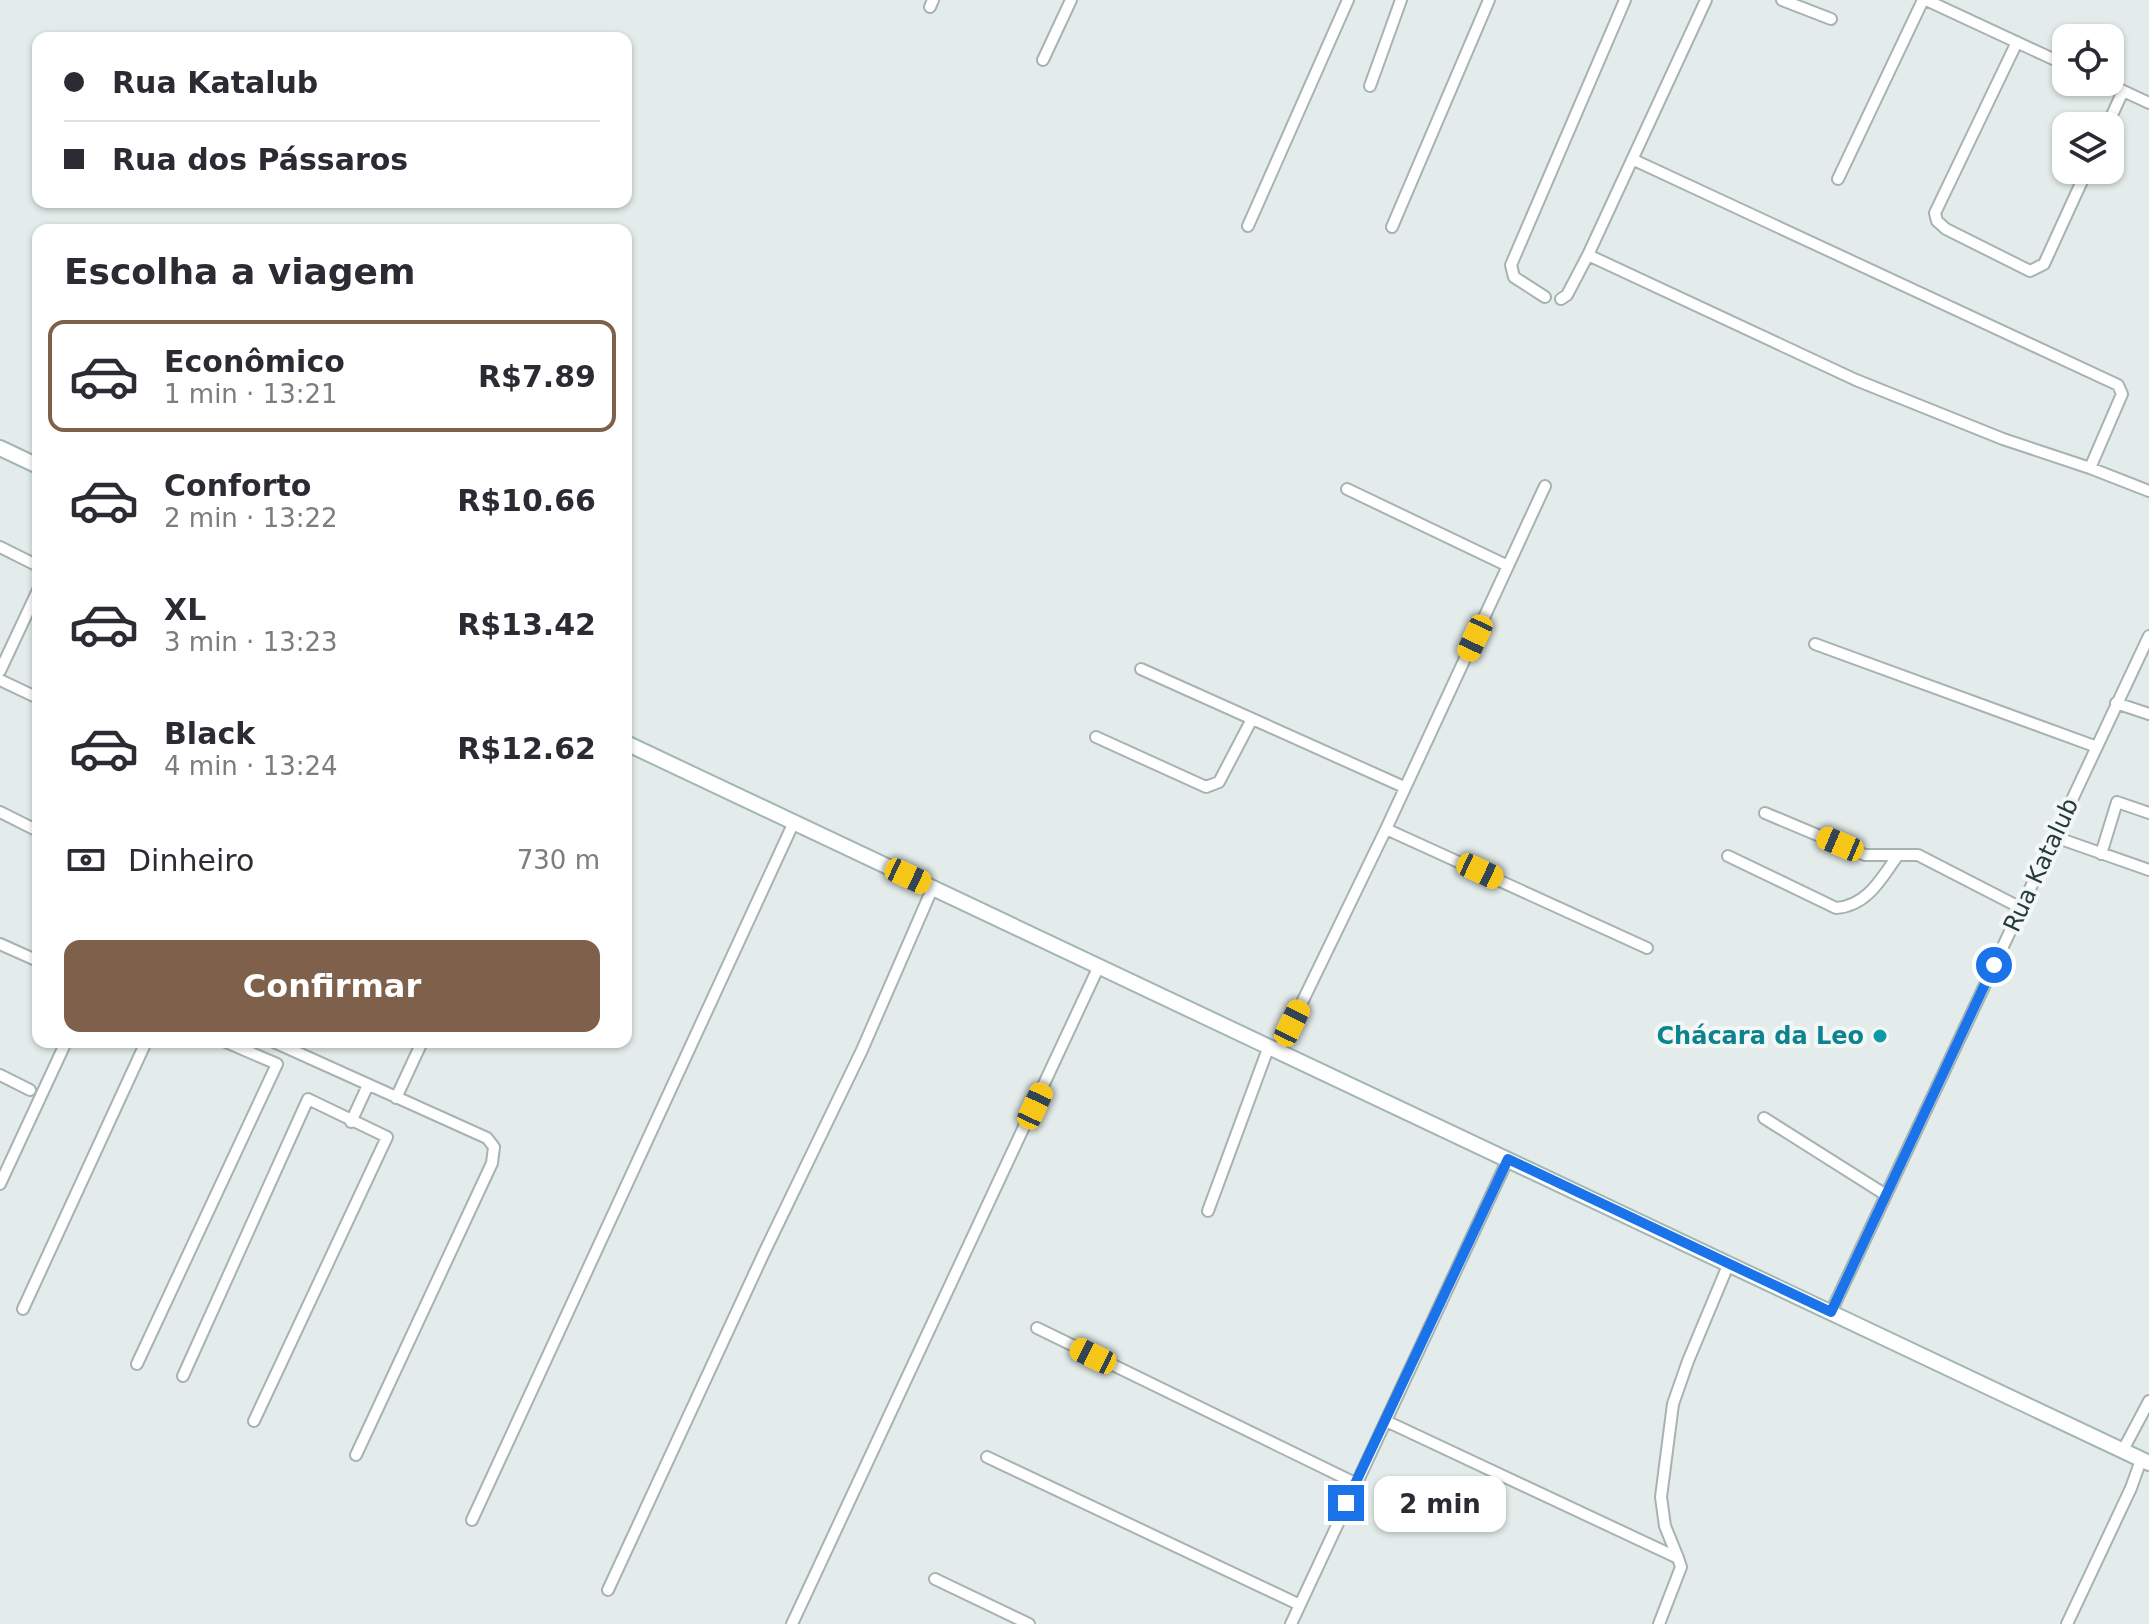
<!DOCTYPE html>
<html lang="pt">
<head>
<meta charset="utf-8">
<style>
	body { margin:0; font-family:"DejaVu Sans",sans-serif; background:#f2f2f3; color:#2b2b33; height:100vh; display:flex; flex-direction:column; font-size:30px; white-space:nowrap }
	* { box-sizing:border-box; margin:0 }
	p { font-size:26px; color:#7c7c81 }
	.icon { flex:none; width:44px; height:44px; fill:none; stroke:currentColor; stroke-width:2; stroke-linecap:round; stroke-linejoin:round }
	.map { position:relative; flex:1; overflow:hidden }
	.sheet { position:absolute; left:32px; top:224px; width:600px; height:824px; display:flex; flex-direction:column; background:#fff; border-radius:16px; box-shadow:0 2px 6px #0004 }
	.sheet>* { flex:none }
	.top-card { position:absolute; left:32px; top:32px; width:600px; height:176px; border-radius:16px; box-shadow:0 2px 6px #0004; display:grid; align-content:center; height:176px; padding:0 32px; background:#fff }
	.buttons { position:absolute; left:2052px; top:24px; display:grid; gap:16px }
	.buttons a { display:grid; place-items:center; width:72px; height:72px; border-radius:16px; background:#fff; box-shadow:0 2px 6px #0004; font-size:40px }
	.end { position:absolute; width:36px; height:36px; margin:-18px; border:10px solid #1a73e8; background:#fff; box-shadow:0 0 0 4px #fff }
	.from { border-radius:50% }
	.bubble { position:absolute; height:56px; border-radius:16px; background:#fff; box-shadow:0 2px 6px #0004; font-size:26px; font-weight:700; line-height:56px; text-align:center }
	.car { position:absolute; width:24px; height:48px; margin:-24px -12px; border-radius:10px; box-shadow:0 0 6px 2px #0007; background:linear-gradient(#f5c518 24%,#345 0 40%,#f5c518 0 76%,#345 0 86%,#f5c518 0) }
	.top-card b { display:flex; align-items:center; gap:28px; height:76px; font-size:30px }
	.top-card b+b { border-top:2px solid #e1e1e2 }
	.top-card i { width:20px; height:20px; background:#2b2b33 }
	ul { padding:0; list-style:none }
	li { display:flex; align-items:center; gap:24px; height:112px; margin:0 16px 12px; padding:0 16px; border:4px solid transparent; border-radius:16px }
	li div { flex:1 }
	li b { display:block; font-size:30px }
	li em { font-style:normal; font-weight:700 }
	li.on { border-color:#7f614b }
	li>.icon { width:72px; height:72px; stroke-width:1.5 }
	h2 { padding:0 32px; font-size:36px; line-height:96px }
	.pay { display:flex; align-items:center; gap:20px; height:88px; padding:0 32px; font-size:30px }
	.pay p { margin-inline-start:auto }
	.cta { display:flex; gap:16px; margin-top:auto; padding:16px 32px }
	.cta a { flex:1; height:92px; border-radius:16px; background:#7f614b; color:#fff; font-size:32px; font-weight:700; line-height:92px; text-align:center }
	.map>svg:first-child { display:block }
	.lines { fill:none; stroke-linecap:round; stroke-linejoin:round }
	.street-casing { stroke:#a6b3b2; stroke-width:14 }
	.secondary-casing { stroke:#a2b6b4; stroke-width:18 }
	.street { stroke:#fff; stroke-width:10 }
	.secondary { stroke:#fff; stroke-width:14 }
	.route { stroke:#1a73e8; stroke-width:10 }
	.culture-dot { fill:#0f9aa8; stroke:#f3f8f7; stroke-width:3 }
	.labels { text-anchor:middle; stroke-width:8; stroke-linejoin:round; paint-order:stroke }
	.street-label { font-size:24px; fill:#243b3b; stroke:#f3f8f7 }
	.culture-label { font-size:24px; font-weight:bold; fill:#0d838f; stroke:#f3f8f7; text-anchor:end }
</style>
</head>
<body>
<div class="map">
<svg width="2149" height="1624" viewBox="0 0 2149 1624">
	<rect width="100%" height="100%" fill="#e3ecea"/>
	<g class="lines">
		<defs>
			<path id="street" d="M1782 0 1831 19
				M1926 0 2066 65
				M930 7 933 0
				M2017 42 1935 213 1937 221 1946 229 2030 271 2044 264 2087 170
				M1043 60 1071 0
				M2104 82 2149 103
				M1370 86 1401 0
				M2107 126 2123 91
				M1838 179 1923 0
				M1248 226 1348 0
				M1392 227 1489 0
				M1588 255 1856 380 2003 439 2090 468 2122 394 2118 385 1634 160
				M1545 297 1514 277 1511 265 1625 0
				M1561 299 1567 295 1588 255 1706 0
				M2090 468 2149 491
				M1347 489 1508 566
				M0 547 38 566
				M1815 644 2097 747
				M1141 669 1404 787
				M0 671 38 590
				M0 680 38 698
				M2116 703 2149 714
				M1096 737 1206 787 1219 782 1252 719
				M0 812 38 831
				M1765 813 1865 855H1918L2021 908
				M1386 829 1647 948
				M2055 837 2149 870
				M2101 854 2117 802 2149 813
				M1728 856 1836 908C1867 906 1881 879 1898 855
				M0 944 38 961
				M274 1042 487 1138 494 1147 492 1163 356 1455
				M1279 1050 1386 829 1545 486
				M0 1075 30 1090
				M396 1098 422 1042
				M1764 1118 1886 1195
				M351 1122 368 1085
				M0 1184 66 1042
				M1208 1211 1269 1046
				M23 1309 146 1042
				M1831 1312 2149 636
				M1037 1328 1355 1483
				M137 1364 277 1064 226 1042
				M183 1376 308 1099 387 1137 254 1421
				M1386 1421 1678 1558 1681 1567 1659 1624
				M2123 1450 2149 1401
				M987 1457 1300 1605
				M472 1520 794 822
				M1678 1558 1665 1526 1661 1497 1673 1404 1688 1361 1729 1263
				M935 1579 1029 1624
				M608 1590 763 1255 862 1050 933 887
				M792 1624 1099 966
				M1291 1624 1508 1159
				M2067 1624 2131 1488 2141 1460"/>
			<path id="secondary" d="M0 448 38 466
				M626 743 2149 1463"/>
		</defs>
		<use href="#street" class="street-casing"/>
		<use href="#secondary" class="secondary-casing"/>
		<use href="#street" class="street"/>
		<use href="#secondary" class="secondary"/>
	</g>
	<g class="lines">
		<path class="route" d="M1346 1503 1508 1159 1831 1312 1994 965"/>
	</g>
	<circle class="culture-dot" cx="1880" cy="1036" r="8"/>
	<g class="labels">
		<g class="street-label">
			<text transform="translate(2041 865) rotate(-65)" y="8">Rua Katalub</text>
		</g>
		<g class="culture-label">
			<text x="1864" y="1044">Chácara da Leo</text>
		</g>
	</g>
</svg>
<div class="buttons">
<a><svg class="icon" aria-label="locate" viewBox="0 0 24 24"><circle cx="12" cy="12" r="6"/><path d="M12 2v4M12 18v4M2 12h4M18 12h4"/></svg></a>
<a><svg class="icon" aria-label="layers" viewBox="0 0 24 24"><path d="M12 4l9 5-9 5-9-5zM3 14l9 5 9-5"/></svg></a>
</div>
<i class="end from" style="left:1994px;top:965px"></i>
<i class="end" style="left:1346px;top:1503px"></i>
<div class="bubble" style="left:1374px;top:1476px;width:132px">2 min</div>
<i class="car" style="left:1475px;top:638px;rotate:205deg"></i>
<i class="car" style="left:1840px;top:844px;rotate:293deg"></i>
<i class="car" style="left:1480px;top:871px;rotate:115deg"></i>
<i class="car" style="left:908px;top:876px;rotate:115deg"></i>
<i class="car" style="left:1292px;top:1023px;rotate:26deg"></i>
<i class="car" style="left:1035px;top:1106px;rotate:25deg"></i>
<i class="car" style="left:1093px;top:1356px;rotate:296deg"></i>
<div class="top-card">
<b><i class="from"></i>Rua Katalub</b>
<b><i></i>Rua dos Pássaros</b>
</div>
<section class="sheet">
<h2>Escolha a viagem</h2>
<ul>
<li class="on"><svg class="icon" aria-label="car" viewBox="0 0 24 24"><path d="M5 17H2v-5l4-1 3-4h7l3 4 3 1v5h-3M9 17h6M6 11h13"/><circle cx="7" cy="17" r="2"/><circle cx="17" cy="17" r="2"/></svg><div><b>Econômico</b><p>1 min · 13:21</p></div><em>R$7.89</em></li>
<li><svg class="icon" aria-label="car" viewBox="0 0 24 24"><path d="M5 17H2v-5l4-1 3-4h7l3 4 3 1v5h-3M9 17h6M6 11h13"/><circle cx="7" cy="17" r="2"/><circle cx="17" cy="17" r="2"/></svg><div><b>Conforto</b><p>2 min · 13:22</p></div><em>R$10.66</em></li>
<li><svg class="icon" aria-label="car" viewBox="0 0 24 24"><path d="M5 17H2v-5l4-1 3-4h7l3 4 3 1v5h-3M9 17h6M6 11h13"/><circle cx="7" cy="17" r="2"/><circle cx="17" cy="17" r="2"/></svg><div><b>XL</b><p>3 min · 13:23</p></div><em>R$13.42</em></li>
<li><svg class="icon" aria-label="car" viewBox="0 0 24 24"><path d="M5 17H2v-5l4-1 3-4h7l3 4 3 1v5h-3M9 17h6M6 11h13"/><circle cx="7" cy="17" r="2"/><circle cx="17" cy="17" r="2"/></svg><div><b>Black</b><p>4 min · 13:24</p></div><em>R$12.62</em></li>
</ul>
<div class="pay"><svg class="icon" aria-label="cash" viewBox="0 0 24 24"><path d="M3 7h18v10H3z"/><circle cx="12" cy="12" r="2"/></svg>Dinheiro<p>730 m</p></div>
<div class="cta"><a>Confirmar</a></div>
</section>
</div>
</body>
</html>
